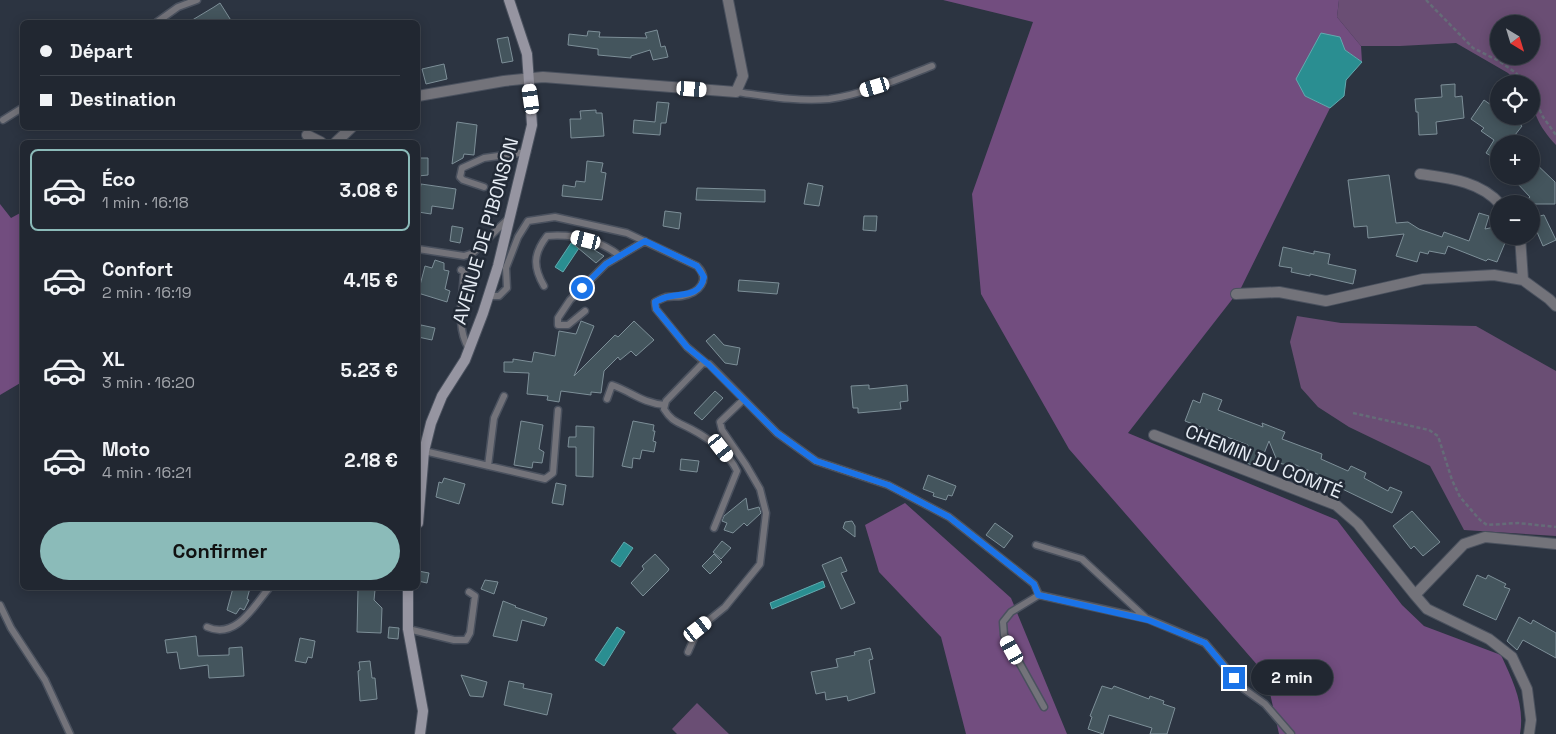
<!DOCTYPE html>
<html lang="fr">
<head>
<meta charset="utf-8">
<style>
	body { margin:0; font-family:"Space Grotesk",sans-serif; background:#292f39; color:#f1f3f6; height:100vh; display:flex; flex-direction:column; font-size:19px; white-space:nowrap }
	* { box-sizing:border-box; margin:0 }
	p { font-size:16px; color:#a2a5ab }
	.icon { flex:none; width:28px; height:28px; fill:none; stroke:currentColor; stroke-width:2; stroke-linecap:round; stroke-linejoin:round }
	.map { position:relative; flex:1; overflow:hidden }
	.side { position:absolute; left:20px; top:140px; width:400px; height:450px; display:flex; flex-direction:column; background:#212731; border-radius:8px; box-shadow:0 2px 12px #0003,0 0 0 1px #3e444d }
	.side>* { flex:none }
	.banner { position:absolute; left:20px; top:20px; width:400px; height:110px; border-radius:8px; box-shadow:0 2px 12px #0003,0 0 0 1px #3e444d; display:grid; align-content:center; height:110px; padding:0 20px; background:#212731 }
	.needle { width:32px; rotate:142deg }
	.buttons { position:absolute; left:1490px; top:15px; display:grid; gap:10px }
	.buttons a { display:grid; place-items:center; width:50px; height:50px; border-radius:50%; background:#212731; box-shadow:0 2px 12px #0003,0 0 0 1px #3e444d; font-size:25px }
	.end { position:absolute; width:22px; height:22px; margin:-11px; border:6px solid #1a73e8; background:#fff; box-shadow:0 0 0 2px #fff }
	.from { border-radius:50% }
	.bubble { position:absolute; height:35px; border-radius:18px; background:#212731; box-shadow:0 2px 12px #0003,0 0 0 1px #3e444d; font-size:16px; font-weight:800; line-height:35px; text-align:center }
	.car { position:absolute; width:15px; height:30px; margin:-15px -8px; border-radius:6px; box-shadow:0 0 4px 1px #0007; background:linear-gradient(#fff 24%,#345 0 40%,#fff 0 76%,#345 0 86%,#fff 0) }
	.banner b { display:flex; align-items:center; gap:18px; height:48px; font-size:19px }
	.banner b+b { border-top:1px solid #3e444d }
	.banner i { width:12px; height:12px; background:#f1f3f6 }
	ul { padding:9px 0 0; list-style:none }
	li { display:flex; align-items:center; gap:15px; height:82px; margin:0 10px 8px; padding:0 10px; border:2px solid transparent; border-radius:8px }
	li div { flex:1 }
	li b { display:block; font-size:19px }
	li em { font-style:normal; font-weight:800 }
	li.active { border-color:#8bbbb9 }
	li>.icon { width:45px; height:45px; stroke-width:1.5 }
	.primary-button { display:flex; gap:10px; margin-top:auto; padding:10px 20px }
	.primary-button a { flex:1; height:58px; border-radius:30px; background:#8bbbb9; color:#111; font-size:20px; font-weight:800; line-height:58px; text-align:center }
	.map>svg:first-child { display:block }
	.green { fill:#6a4e74; fill-rule:evenodd }
	.forest { fill:#724d7f }
	.water { fill:#2a8e91; stroke:#62aaaf }
	.building { fill:#44555d; stroke:#7d8f98 }
	.lines { fill:none; stroke-linecap:round; stroke-linejoin:round }
	.lane-casing { stroke:#4a515e; stroke-width:9 }
	.street-casing { stroke:#4a515e; stroke-width:12 }
	.secondary-casing { stroke:#4a515e; stroke-width:12 }
	.path { stroke:#656c78; stroke-width:2.5; stroke-dasharray:4 2.5; stroke-linecap:butt }
	.lane { stroke:#73737a; stroke-width:6 }
	.street { stroke:#73737a; stroke-width:10 }
	.secondary { stroke:#9695a1; stroke-width:10 }
	.route { stroke:#1a73e8; stroke-width:6 }
	.labels { text-anchor:middle; stroke-width:5; stroke-linejoin:round; paint-order:stroke }
	.street-label { font-size:19px; fill:#e6ecf4; stroke:#222a36 }
</style>
</head>
<body>
<div class="map">
<svg width="1556" height="734" viewBox="0 0 1556 734">
	<rect width="100%" height="100%" fill="#2c3441"/>
	<path class="green" d="M1339 0H1556V145C1538 126 1531 110 1531 84H1519L1508 73 1456 43 1400 46H1361L1337 17ZM1499 24H1531V56H1499Z
		M1297 316 1341 323 1476 326 1556 371V536L1464 530 1430 466 1349 427 1318 407 1301 388 1290 342Z
		M697 703 729 734H677L672 729Z"/>
	<path class="forest" d="M943 0H1339L1337 17 1361 46 1362 62 1345 50 1305 96 1330 108 1241 288 1128 433 1337 520 1402 605 1424 626 1501 655C1513 681 1525 705 1520 734H1279L1266 675 1069 449 981 294 972 194 1033 22Z
		M0 204 11 218 22 212V382L0 395Z
		M905 503 1011 598 1067 734H966L941 637 879 572 865 525Z"/>
	<path class="water" d="M1321 33 1340 37 1345 50 1362 62 1346 80 1344 96 1330 108 1305 96 1296 79Z
		M571 243 579 248 563 272 555 267Z
		M624 542 633 548 620 567 611 561Z
		M823 581 825 587 772 609 770 603Z
		M617 627 625 632 604 666 595 660Z"/>
	<path class="building" d="M220 3 232 22H189L214 7Z
		M657 30 661 47 665 46 668 57 653 60 650 50 631 56V58L598 55V49L568 45 569 34 587 36 588 31 600 32 599 37 647 38 645 33Z
		M508 37 513 61 502 63 497 39Z
		M444 64 447 79 426 84 422 69Z
		M1455 84V97L1462 96 1464 118 1436 122 1437 134 1419 135 1418 112H1416L1415 99 1442 97 1441 85Z
		M1484 100 1494 107 1492 110 1499 116 1510 122 1512 119 1522 126 1515 135 1528 144H1499V161L1486 153 1494 140 1481 131 1484 128 1471 119Z
		M657 102 669 103 666 123H661L660 135 633 133 634 120 655 122Z
		M596 110V113H602L604 136 571 138 570 119H581L580 111Z
		M457 122 477 125 474 155 464 154 463 158 452 164Z
		M418 158H428V175L418 176Z
		M1531 159 1555 182V204H1522L1530 197 1516 182 1522 176H1531Z
		M587 161 603 163 601 172 606 173 602 200 562 196 563 185 575 187 576 181 585 182Z
		M1389 175 1396 223 1408 222 1419 229 1442 237 1444 232 1469 241 1479 213 1489 216 1485 229 1499 226V236L1507 238 1497 262 1488 259 1486 261 1448 246 1445 254 1429 251 1428 254 1420 252 1417 262 1396 256 1404 234 1368 238 1367 226 1354 227 1348 180Z
		M808 183 823 186 819 206 804 204Z
		M421 184 456 189 453 209 432 206 431 214 418 212V196H419Z
		M697 188 765 190V202L696 200Z
		M665 211 681 213 679 229 663 226Z
		M1544 215 1556 240 1543 246 1531 218Z
		M864 216H877L876 231 863 230Z
		M452 226 463 228 460 243 450 241Z
		M573 242 585 244 604 256 596 263 572 243Z
		M1283 247 1314 254V251L1330 254 1328 264 1356 270 1353 284 1310 274V276L1291 272 1292 268 1279 266Z
		M435 260 444 263V270L449 271 445 289 450 291 447 302 418 293 425 266 432 268Z
		M739 280 779 283 777 294 738 291Z
		M581 321 594 326 574 376 615 335 618 337 634 321 654 340 636 356 631 351 620 360 618 357 604 371 601 393 591 392V395L561 391 559 402 547 400 548 396 527 394 529 373 504 372V362H513V359L532 362 534 352 555 356 559 331 576 334Z
		M421 325 435 328 432 340 418 337Z
		M714 334 724 345 740 348 737 365 725 363 706 341Z
		M869 385V389L907 385 908 401 900 402 901 409 858 413V408H853L851 386Z
		M715 391 723 398 702 420 694 413Z
		M1203 393 1222 400 1218 410 1263 427 1262 423 1285 432 1282 439 1322 454 1321 459 1348 471 1351 466 1366 473 1364 478 1388 491 1390 487 1402 492 1392 513 1332 484 1328 481 1329 479 1291 463 1288 465 1278 463 1269 441 1263 456 1259 454 1254 466 1242 461 1248 445 1185 421 1193 400 1200 403Z
		M521 421 543 425 539 449 544 452 542 463 533 462 532 468 514 465Z
		M633 421 654 425 653 431H655L653 441 656 442 654 452 642 450 640 459 633 458 632 468 622 466Z
		M576 426 594 427 593 477 576 476V447H568L569 437H576Z
		M681 459 699 461 697 472 680 470Z
		M928 475 956 486 952 496 948 495 946 500 933 496 934 493 923 489Z
		M444 478 465 484 459 504 436 497 439 482 442 483Z
		M556 483 566 485 563 505 552 503Z
		M746 498 748 510 759 507 761 513 747 526 744 523 733 533 724 530 727 523 722 521 724 516Z
		M1412 511 1440 542 1423 556 1414 546 1411 549 1393 526Z
		M852 521 855 526V537L843 528 845 522Z
		M995 523 1013 536 1004 548 986 535Z
		M722 541 731 548 721 559 713 552Z
		M655 554 669 569 668 571 643 596 631 583 644 569 642 566Z
		M714 554 722 562 710 574 702 566Z
		M841 557 847 571 841 573 855 603 841 609 822 565Z
		M418 571 429 573 427 583 418 581Z
		M1477 575 1486 579 1488 575 1506 584 1504 587 1510 589 1496 620 1463 605Z
		M485 580 498 582 494 594 481 589Z
		M233 588H250L247 599 249 600 244 610 240 608 236 614 227 610Z
		M358 589 375 590 374 600 382 608 381 633 357 632Z
		M503 601 516 606 515 607 547 618 544 626 522 620 517 641 493 636Z
		M1519 617 1531 624 1533 620 1556 633V658L1523 640 1517 650 1507 641Z
		M389 627 399 628 398 639 388 638Z
		M196 636 198 656 229 655V648L242 647 244 676 209 678 208 665 180 669 177 652 167 653 165 640Z
		M300 638 315 641 312 658 308 657 306 663 295 661Z
		M870 648 873 659 869 660 875 693 848 701 847 696 826 700 825 692 816 694 811 672 838 667 836 659 855 655 854 652Z
		M370 661 372 678H375L377 699 360 701 358 671 360 670 359 662Z
		M461 675 487 682 483 697 470 696Z
		M509 681 524 684 523 688 552 694 547 715 504 705Z
		M1102 686 1112 689 1114 686 1149 699 1150 696 1164 701 1163 704 1175 708 1167 734H1150L1152 728 1109 715 1103 734 1088 729 1092 717 1090 716Z"/>
	<g class="lines">
		<defs>
			<path id="lane" d="M157 22 178 7 197 0
				M736 92C766 96 798 102 829 99 864 94 899 79 932 66
				M3 120 22 108
				M484 187 463 180 460 177 462 168 484 158 527 152
				M418 249 464 256 473 253 508 219
				M461 270 464 272C463 298 455 326 469 349
				M544 286C533 267 533 254 547 236 574 234 598 239 620 256
				M489 296H499L507 288 506 268 518 237 528 221 555 217 627 233 697 266C711 280 699 293 682 296 677 297 671 296 666 297 663 298 659 300 655 302L656 309 687 347 706 363
				M585 311 568 325H558V318L570 300 606 264 645 241
				M607 399 612 385C632 392 642 403 665 405
				M424 451 545 479 553 473 558 410
				M488 466 494 418 504 396
				M714 528 737 471C728 452 710 439 691 429 678 422 672 422 664 409L666 401 703 363 709 364 777 433 816 461 888 485 949 517 1034 584 1039 595 1011 612 1003 622 1004 635 1044 707
				M1036 545 1082 559 1147 619
				M1039 595 1148 619 1205 643 1244 689 1265 704 1291 734
				M0 605 11 628 45 680 70 734
				M207 627C236 640 254 606 269 588
				M408 629 454 640H466L470 633 475 596 469 592
				M688 652 698 629 725 607 760 564 766 513 760 489 746 465 722 430 720 422 743 400"/>
			<path id="street" d="M418 96 504 81 543 77 736 92 743 76 728 0
				M307 135 321 142
				M336 142 351 128
				M1420 174C1448 178 1480 181 1500 204
				M1520 236 1523 280
				M1236 294 1279 292 1326 301 1423 279 1494 275 1523 280 1549 299 1556 306
				M1154 435 1336 505 1358 524 1415 595
				M1529 734 1531 720 1527 689 1512 657 1489 639 1427 609 1415 595 1464 544 1485 537 1556 544"/>
			<path id="secondary" d="M418 523 424 451 431 423 442 396 465 360 483 313 498 266 532 125 527 54 509 0
				M408 588V629L423 711 420 734"/>
		</defs>
		<use href="#lane" class="lane-casing"/>
		<use href="#street" class="street-casing"/>
		<use href="#secondary" class="secondary-casing"/>
		<path class="path" d="M1426 0 1473 48 1499 61 1516 73 1525 84
			M1531 92 1543 117 1556 135
			M1353 413 1429 430 1438 436 1452 480 1460 497 1480 520 1487 525 1518 523 1556 527"/>
		<use href="#lane" class="lane"/>
		<use href="#street" class="street"/>
		<use href="#secondary" class="secondary"/>
	</g>
	<g class="lines">
		<path class="route" d="M582 288 606 264 645 241 697 266 704 277C700 297 683 293 667 297 663 298 659 300 655 302L656 309 687 347 708 364 777 433 816 461 888 485 949 517 1034 584 1038 595 1148 620 1205 643 1234 678"/>
	</g>
	<g class="labels">
		<g class="street-label">
			<text transform="translate(485 231) rotate(-74)" y="7">AVENUE DE PIBONSON</text>
			<text transform="translate(1264 461) rotate(22)" y="7">CHEMIN DU COMTÉ</text>
		</g>
	</g>
</svg>
<div class="buttons">
<a><svg class="needle" viewBox="-14 -14 28 28"><path d="M0-13l5 13h-10z" fill="#e53935"/><path d="M0 13l5-13h-10z" fill="#a2a5ab"/></svg></a>
<a><svg class="icon" aria-label="locate" viewBox="0 0 24 24"><circle cx="12" cy="12" r="6"/><path d="M12 2v4M12 18v4M2 12h4M18 12h4"/></svg></a>
<a>+</a>
<a>−</a>
</div>
<i class="end from" style="left:582px;top:288px"></i>
<i class="end" style="left:1234px;top:678px"></i>
<div class="bubble" style="left:1251px;top:660px;width:82px">2 min</div>
<i class="car" style="left:875px;top:87px;rotate:253deg"></i>
<i class="car" style="left:692px;top:89px;rotate:94deg"></i>
<i class="car" style="left:531px;top:99px;rotate:352deg"></i>
<i class="car" style="left:586px;top:240px;rotate:284deg"></i>
<i class="car" style="left:721px;top:448px;rotate:142deg"></i>
<i class="car" style="left:698px;top:629px;rotate:52deg"></i>
<i class="car" style="left:1012px;top:650px;rotate:331deg"></i>
<div class="banner">
<b><i class="from"></i>Départ</b>
<b><i></i>Destination</b>
</div>
<section class="side">
<ul>
<li class="active"><svg class="icon" aria-label="car" viewBox="0 0 24 24"><path d="M5 17H2v-5l4-1 3-4h7l3 4 3 1v5h-3M9 17h6M6 11h13"/><circle cx="7" cy="17" r="2"/><circle cx="17" cy="17" r="2"/></svg><div><b>Éco</b><p>1 min · 16:18</p></div><em>3.08 €</em></li>
<li><svg class="icon" aria-label="car" viewBox="0 0 24 24"><path d="M5 17H2v-5l4-1 3-4h7l3 4 3 1v5h-3M9 17h6M6 11h13"/><circle cx="7" cy="17" r="2"/><circle cx="17" cy="17" r="2"/></svg><div><b>Confort</b><p>2 min · 16:19</p></div><em>4.15 €</em></li>
<li><svg class="icon" aria-label="car" viewBox="0 0 24 24"><path d="M5 17H2v-5l4-1 3-4h7l3 4 3 1v5h-3M9 17h6M6 11h13"/><circle cx="7" cy="17" r="2"/><circle cx="17" cy="17" r="2"/></svg><div><b>XL</b><p>3 min · 16:20</p></div><em>5.23 €</em></li>
<li><svg class="icon" aria-label="car" viewBox="0 0 24 24"><path d="M5 17H2v-5l4-1 3-4h7l3 4 3 1v5h-3M9 17h6M6 11h13"/><circle cx="7" cy="17" r="2"/><circle cx="17" cy="17" r="2"/></svg><div><b>Moto</b><p>4 min · 16:21</p></div><em>2.18 €</em></li>
</ul>
<div class="primary-button"><a>Confirmer</a></div>
</section>
</div>
</body>
</html>
